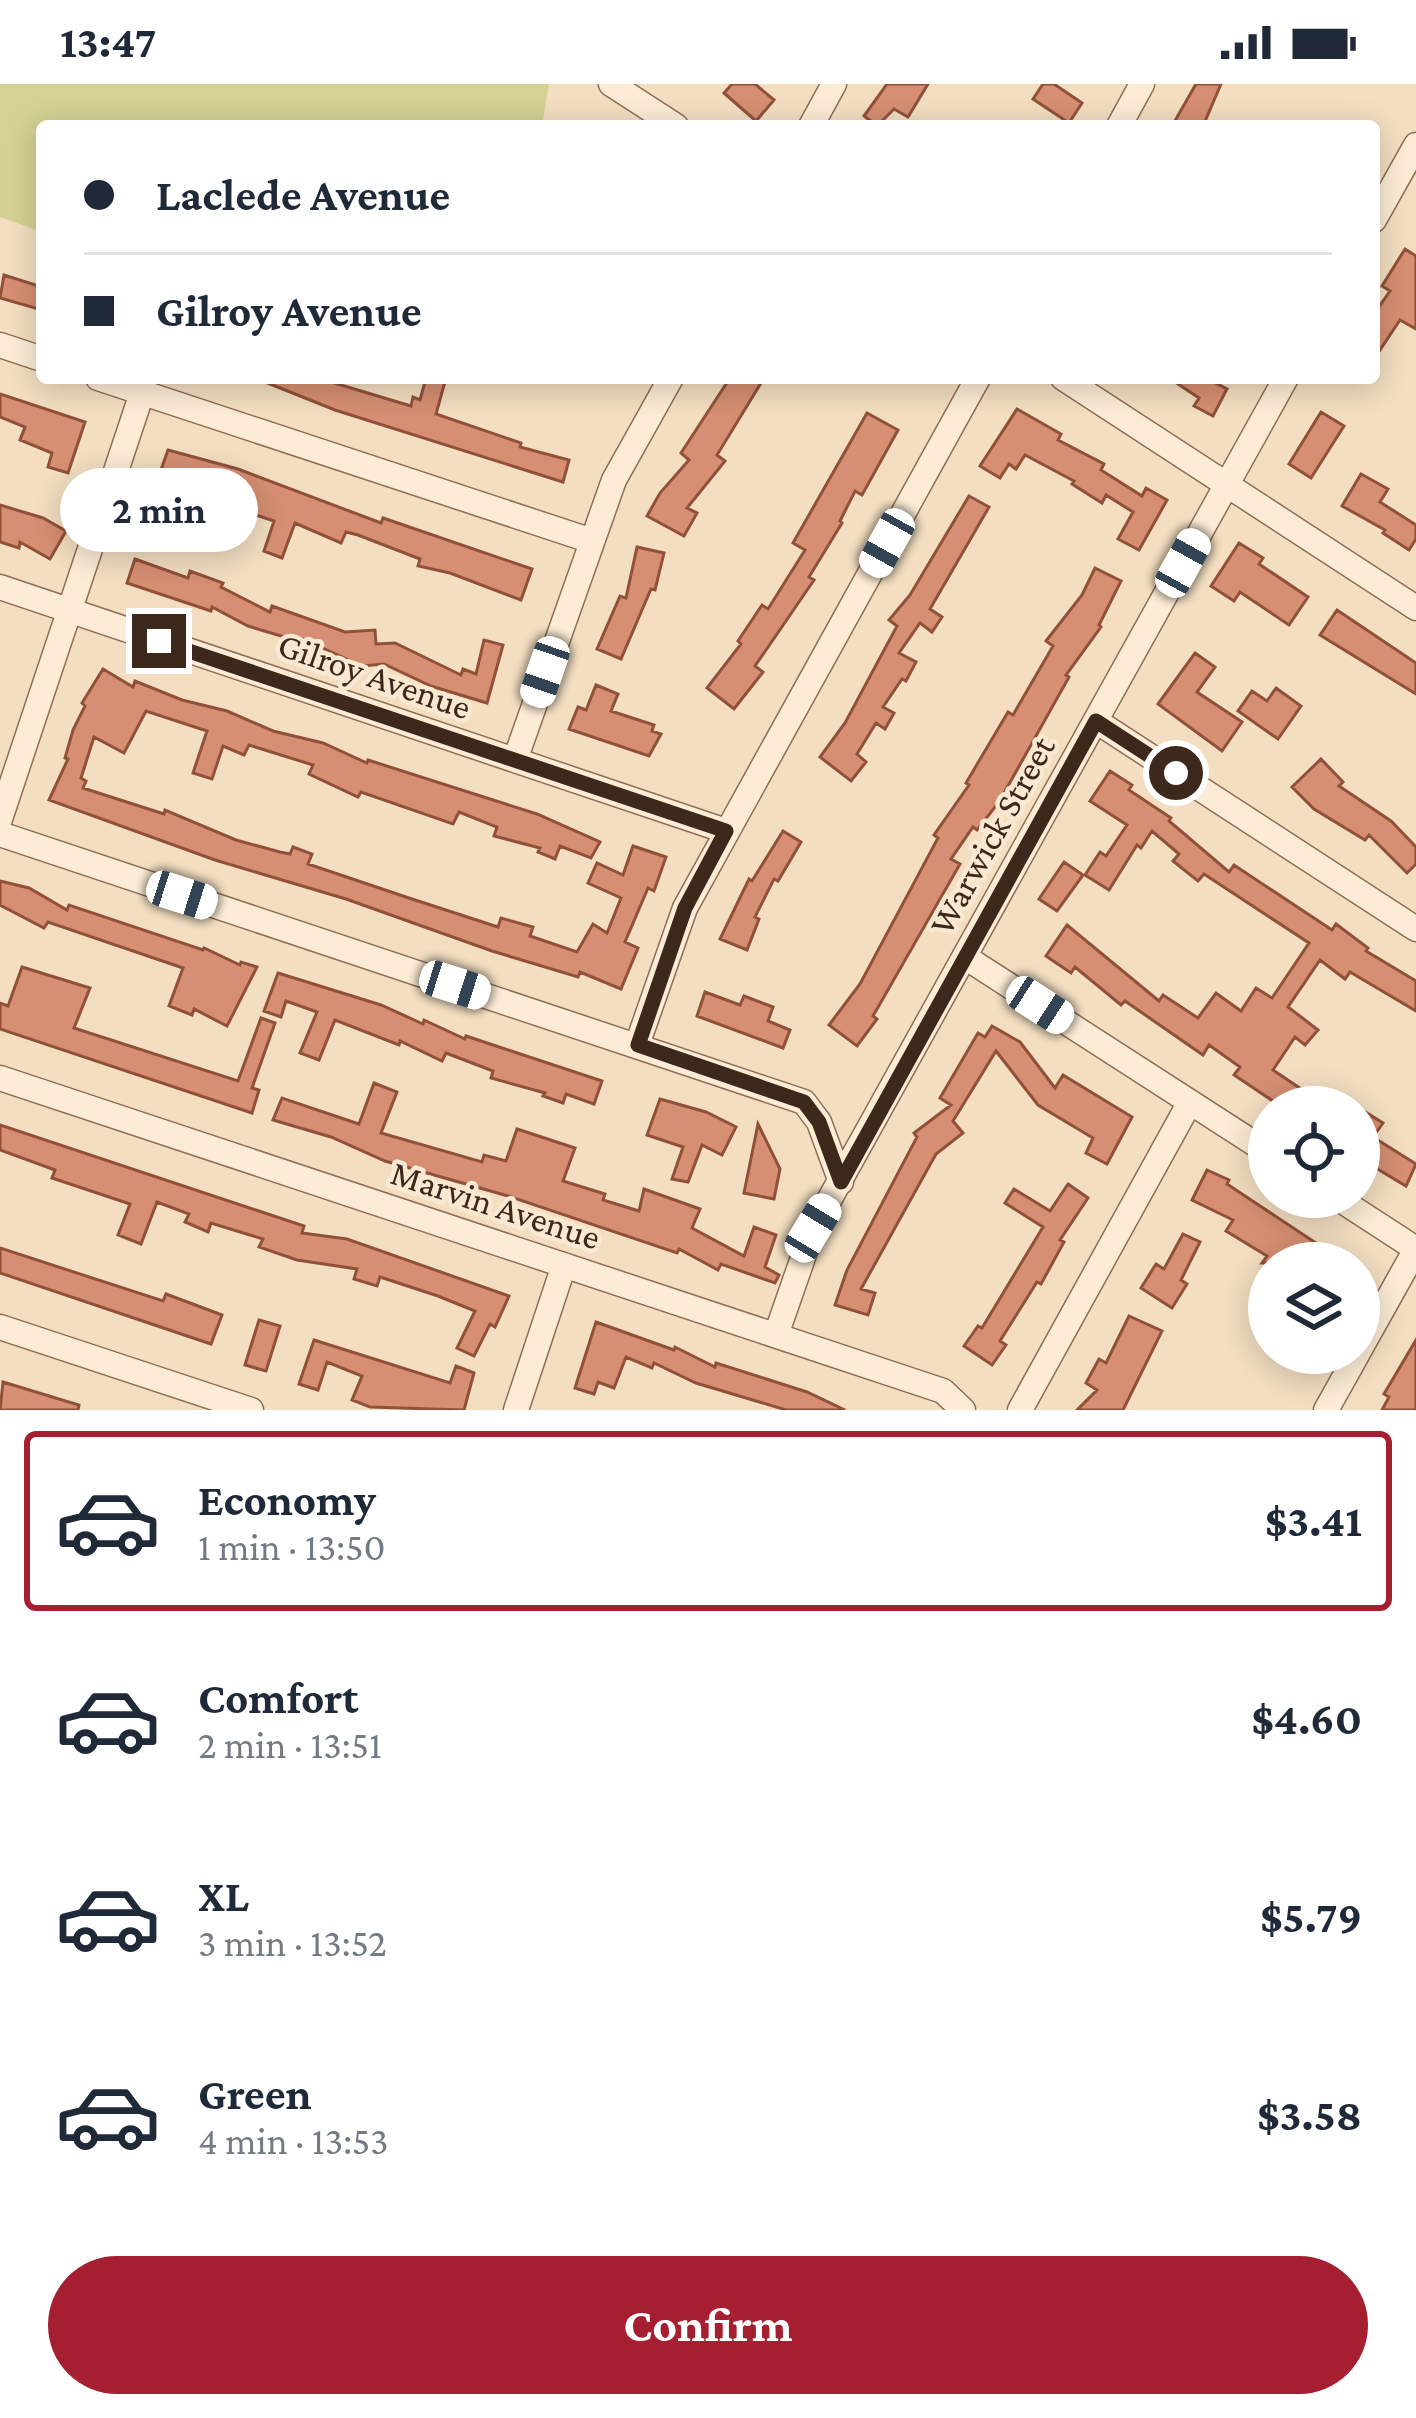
<!DOCTYPE html>
<html lang="en">
<head>
<meta charset="utf-8">
<style>
	body { margin:0; font-family:"Crimson Pro",serif; background:#f6f6f7; color:#1f2937; height:100vh; display:flex; flex-direction:column; font-size:45px; white-space:nowrap }
	* { box-sizing:border-box; margin:0 }
	p { font-size:39px; color:#747a83 }
	.icon { flex:none; width:66px; height:66px; fill:none; stroke:currentColor; stroke-width:2; stroke-linecap:round; stroke-linejoin:round }
	.map { position:relative; height:1326px; overflow:hidden }
	.drawer { display:flex; flex-direction:column; background:#fff; flex:1 }
	.drawer>* { flex:none }
	.top-card { position:absolute; left:36px; top:36px; width:1344px; height:264px; border-radius:12px; box-shadow:0 6px 30px #0003; display:grid; align-content:center; height:264px; padding:0 48px; background:#fff }
	.fabs { position:absolute; left:1248px; top:1002px; display:grid; gap:24px }
	.fabs a { display:grid; place-items:center; width:132px; height:132px; border-radius:50%; background:#fff; box-shadow:0 6px 30px #0003; font-size:60px }
	.end { position:absolute; width:54px; height:54px; margin:-27px; border:15px solid #3d281c; background:#fff; box-shadow:0 0 0 6px #fff }
	.from { border-radius:50% }
	.bubble { position:absolute; height:84px; border-radius:42px; background:#fff; box-shadow:0 6px 30px #0003; font-size:39px; font-weight:700; line-height:84px; text-align:center }
	.car { position:absolute; width:36px; height:72px; margin:-36px -18px; border-radius:15px; box-shadow:0 0 9px 3px #0007; background:linear-gradient(#fff 24%,#345 0 40%,#fff 0 76%,#345 0 86%,#fff 0) }
	.top-card b { display:flex; align-items:center; gap:42px; height:114px; font-size:45px }
	.top-card b+b { border-top:3px solid #e0e1e3 }
	.top-card i { width:30px; height:30px; background:#1f2937 }
	ul { padding:21px 0 0; list-style:none }
	li { display:flex; align-items:center; gap:36px; height:180px; margin:0 24px 18px; padding:0 24px; border:6px solid transparent; border-radius:12px }
	li div { flex:1 }
	li b { display:block; font-size:45px }
	li em { font-style:normal; font-weight:700 }
	li.active { border-color:#a51f31 }
	li>.icon { width:108px; height:108px; stroke-width:1.5 }
	.button { display:flex; gap:24px; margin-top:auto; padding:24px 48px }
	.button a { flex:1; height:138px; border-radius:72px; background:#a51f31; color:#fff; font-size:48px; font-weight:700; line-height:138px; text-align:center }
	.status { display:flex; justify-content:space-between; align-items:center; height:84px; padding:0 60px; background:#fff; direction:ltr }
	.status svg { height:33px; fill:currentColor }
	.map>svg:first-child { display:block }
	.green { fill:#d3d293 }
	.building { fill:#d68f72; stroke:#915139; stroke-width:3 }
	.lines { fill:none; stroke-linecap:round; stroke-linejoin:round }
	.minor-casing { stroke:#8f6d56; stroke-width:27 }
	.minor { stroke:#fcecd5; stroke-width:24 }
	.route { stroke:#3d281c; stroke-width:15 }
	.labels { text-anchor:middle; stroke-width:9; stroke-linejoin:round; paint-order:stroke }
	.street-label { font-size:36px; fill:#3d281c; stroke:#f9e9d2 }
</style>
</head>
<body>
<div class="status"><b>13:47</b><svg viewBox="0 0 49 12"><path d="M0 12V9h3v3zM5 12V6h3v6zM10 12V3h3v9zM15 12V0h3v12zM26 1h20v11H26zM47 4h2v5h-2z"/></svg></div>
<div class="map">
<svg width="1416" height="1326" viewBox="0 0 1416 1326">
	<rect width="100%" height="100%" fill="#f3dec1"/>
	<path class="green" d="M0 0H549L542 42H42V148L0 133Z"/>
	<path class="building" d="M732 0H755L774 16 756 37 724 9Z
		M887 0H928L908 33 894 25 877 42 864 32Z
		M1043 0H1054L1082 19 1069 39 1033 15Z
		M1196 0H1221L1203 42H1172Z
		M1405 165 1416 172V245L1400 236 1374 275V230L1390 207 1382 202Z
		M4 191 42 203V226L0 214Z
		M255 294H318L411 322 413 313 420 316 426 294H446L436 330 521 359 520 363 569 376 563 398 335 326Z
		M730 294H764L717 371 725 377 687 424 697 429 684 452 647 432 660 409 689 376 681 369Z
		M1169 294H1206L1227 305 1213 332 1194 322 1199 314Z
		M0 310 85 338 68 389 48 383 52 369 20 356 25 343 0 333Z
		M1017 325 1061 350 1058 356 1104 380 1101 386 1142 412 1146 404 1167 416 1139 466 1118 455 1133 428 1106 411 1102 419 1072 400 1074 397 1025 371 1016 385 1009 380 1000 394 980 382Z
		M1321 328 1344 342 1311 394 1289 380Z
		M867 329 898 346 862 411 855 407 840 437 842 439 809 493 814 496 755 582 763 588 734 625 707 604 741 560 738 557 762 521 768 525 805 466 793 459Z
		M168 366 238 385 381 439 383 434 532 485 521 516 450 489 418 482 420 475 358 451 346 448 341 459 295 439 282 474 264 467 274 437 213 417 212 422 172 411 164 434 146 428Z
		M1361 390 1388 405 1380 418 1416 441V455L1409 466 1383 449 1385 446 1342 422Z
		M969 412 989 423 930 525 942 533 932 548 920 539 899 569 916 578 906 597 902 595 883 623 894 629 885 645 876 639 857 670 866 678 851 697 820 673 845 639 897 542 889 536 910 511Z
		M0 421 43 434 66 447 50 475 20 458 19 464 0 458Z
		M1239 459 1263 474 1259 480 1308 513 1289 541 1240 508 1234 517 1211 502Z
		M637 463 664 469 655 506 651 505 621 575 597 565 620 512 626 514Z
		M135 475 188 494 190 487 223 499 221 503 270 528 272 522 345 548 375 546 376 560 395 559 461 591 463 585 476 590 484 556 503 561 487 619 431 602 384 580 362 582 296 552 294 556 248 542 212 523 211 527 127 499Z
		M1095 484 1121 497 1099 541 1101 543 1066 591 1069 593 999 718 977 746 973 743 951 775 960 780 873 932 877 935 857 962 829 941 860 900 938 754 934 751 969 701 966 699 1008 628 1013 631 1053 562 1046 557 1082 511Z
		M1337 526 1416 579V610L1320 551Z
		M1195 569 1215 583 1197 608 1242 638 1222 667 1158 620Z
		M103 585 133 603 135 597 182 616 227 627 273 647 323 659 367 679 368 676 537 730 600 758 591 774 560 762 555 775 538 768 540 764 494 752 497 743 459 728 453 740 361 708 358 713 309 690 313 681 249 661 244 671 223 662 212 695 193 689 207 647 146 627 124 669 94 653 81 694 86 697 83 704 164 730 165 726 236 756 280 768 290 770 293 763 312 770 308 780 409 814 498 843 501 834 533 843 530 852 577 868 593 840 607 849 621 814 588 799 597 779 623 791 633 762 666 773 654 807 648 804 625 858 638 864 621 905 580 888 578 893 492 867 346 815 215 776 49 716 68 675 65 674 73 646 85 622 82 619Z
		M596 601 618 610 611 627 654 641 652 647 661 650 649 672 569 645 578 623 586 626Z
		M1276 604 1301 622 1278 655 1238 627 1252 607 1267 617Z
		M1321 675 1343 698 1339 702 1391 737 1416 763V780L1407 789 1369 751 1365 756 1314 725 1292 703Z
		M1110 687 1132 701 1129 706 1171 734 1169 737 1229 788 1234 781 1332 846 1336 840 1368 864 1366 867 1416 897V927L1350 888 1345 895 1320 876 1288 923 1318 946 1305 961 1295 953 1273 986 1328 1023H1282L1234 991 1240 983 1209 961 1203 971 1125 917 1121 921 1075 883 1071 889 1046 872 1067 841 1159 917 1163 911 1198 934 1216 909 1241 927 1256 904 1272 914 1309 859 1204 790 1198 797 1173 777 1179 770 1152 747 1141 764 1137 761 1109 806 1085 791 1100 768 1106 772 1127 741 1090 717Z
		M783 747 801 758 778 797 774 795 755 833 759 835 747 866 720 855 749 795 752 797Z
		M1064 778 1083 791 1057 827 1039 815Z
		M0 797 29 804 67 826 69 821 203 866 204 864 240 881 241 878 257 883 227 942 194 925 192 931 169 922 183 884 48 838 44 844 0 821Z
		M22 883 90 904 74 944 238 997 261 934 275 939 252 1004 259 1006 252 1029 0 945V919L8 922Z
		M278 889 381 921 423 940 424 936 465 955 466 952 602 997 594 1020 566 1010 563 1019 543 1012 545 1009 491 994 493 987 446 969 442 977 400 957 399 961 335 936 319 976 300 969 317 928 286 917 281 933 264 927Z
		M705 908 740 921 744 912 773 923 768 937 790 946 783 964 697 932Z
		M992 942 1020 958 1055 1004 1063 991 1132 1033 1107 1080 1086 1069 1093 1054 1038 1021 996 967 953 1037 963 1049 936 1070 861 1205 875 1209 868 1231 835 1221 847 1186 917 1053 914 1049 951 1021 940 1014 978 949 985 953Z
		M374 999 397 1008 381 1049 482 1078 484 1071 506 1077 517 1045 575 1064 563 1097 605 1110 603 1116 639 1127 644 1105 700 1125 692 1144 744 1172 754 1143 776 1151 765 1183 779 1191 775 1199 721 1180 718 1186 679 1165 677 1169 508 1112 385 1077 331 1053 273 1036 282 1014 359 1040Z
		M660 1015 706 1028 736 1043 722 1071 702 1061 688 1098 672 1095 683 1063 647 1051Z
		M1359 1024 1383 1039 1373 1053 1416 1080 1406 1102 1359 1074Z
		M758 1040 780 1085 774 1115 744 1109Z
		M0 1041 304 1142 302 1149 347 1155 509 1212 495 1243 490 1240 474 1272 457 1264 475 1227 438 1212 380 1193 377 1202 354 1195 357 1185 297 1176 259 1163 263 1155 211 1139 208 1148 185 1138 189 1130 157 1118 141 1160 118 1151 130 1120 52 1094 55 1086 0 1066Z
		M1207 1086 1229 1096 1227 1100 1346 1179H1306L1290 1168 1283 1179H1262L1267 1172 1226 1147 1233 1136 1192 1116Z
		M1068 1100 1088 1114 1060 1156 1064 1158 1041 1200 1037 1198 1000 1257 1006 1261 992 1281 964 1262 978 1242 982 1244 1043 1143 1005 1119 1014 1105 1050 1127Z
		M1183 1150 1200 1158 1181 1196 1187 1200 1172 1224 1141 1204 1156 1180 1164 1185Z
		M0 1164 163 1217 166 1210 222 1231 211 1260 0 1189Z
		M1129 1232 1162 1247 1123 1326H1077L1097 1306 1086 1299 1099 1275 1106 1279Z
		M259 1236 280 1242 266 1287 245 1281Z
		M596 1238 674 1266 675 1263 715 1283 716 1279 807 1308 845 1326H786L696 1299 654 1279 652 1284 626 1273 614 1304 598 1298 594 1310 575 1304Z
		M314 1256 450 1299 456 1282 474 1289 464 1326 370 1323 352 1316 362 1292 327 1278 318 1306 299 1300Z
		M1416 1256V1326H1382L1389 1313 1384 1310Z
		M3 1298 79 1321 78 1326H0Z"/>
	<g class="lines">
		<defs>
			<path id="minor" d="M611 0 676 42
				M811 42 834 0
				M1119 42 1142 0
				M1374 136 1416 61
				M0 261 42 275
				M98 294 589 456
				M1063 294 1416 524
				M0 503 726 747
				M1096 637 1416 845
				M515 676 614 396 671 294
				M0 735 142 309
				M0 750 804 1018 819 1038 841 1098
				M965 873 1269 1069
				M637 961 685 824 978 294
				M0 994 943 1307 963 1326
				M1336 1113 1416 1165 1359 1267
				M0 1243 251 1326
				M776 1251 813 1145 1286 294
				M516 1326 564 1181
				M1020 1326 1190 1018
				M1326 1326 1358 1269"/>
		</defs>
		<use href="#minor" class="minor-casing"/>
		<use href="#minor" class="minor"/>
	</g>
	<g class="lines">
		<path class="route" d="M159 557 726 747 685 824 638 961 804 1018 819 1038 841 1098 1096 637 1176 689"/>
	</g>
	<g class="labels">
		<g class="street-label">
			<text transform="translate(375 591) rotate(19)" y="13">Gilroy Avenue</text>
			<text transform="translate(991 751) rotate(-61)" y="13">Warwick Street</text>
			<text transform="translate(496 1120) rotate(18)" y="13">Marvin Avenue</text>
		</g>
	</g>
</svg>
<div class="fabs">
<a><svg class="icon" aria-label="locate" viewBox="0 0 24 24"><circle cx="12" cy="12" r="6"/><path d="M12 2v4M12 18v4M2 12h4M18 12h4"/></svg></a>
<a><svg class="icon" aria-label="layers" viewBox="0 0 24 24"><path d="M12 4l9 5-9 5-9-5zM3 14l9 5 9-5"/></svg></a>
</div>
<i class="end from" style="left:1176px;top:689px"></i>
<i class="end" style="left:159px;top:557px"></i>
<div class="bubble" style="left:60px;top:384px;width:198px">2 min</div>
<i class="car" style="left:887px;top:459px;rotate:209deg"></i>
<i class="car" style="left:1183px;top:479px;rotate:29deg"></i>
<i class="car" style="left:545px;top:588px;rotate:199deg"></i>
<i class="car" style="left:182px;top:811px;rotate:108deg"></i>
<i class="car" style="left:455px;top:901px;rotate:108deg"></i>
<i class="car" style="left:1040px;top:921px;rotate:123deg"></i>
<i class="car" style="left:813px;top:1144px;rotate:31deg"></i>
<div class="top-card">
<b><i class="from"></i>Laclede Avenue</b>
<b><i></i>Gilroy Avenue</b>
</div>
</div>
<section class="drawer">
<ul>
<li class="active"><svg class="icon" aria-label="car" viewBox="0 0 24 24"><path d="M5 17H2v-5l4-1 3-4h7l3 4 3 1v5h-3M9 17h6M6 11h13"/><circle cx="7" cy="17" r="2"/><circle cx="17" cy="17" r="2"/></svg><div><b>Economy</b><p>1 min · 13:50</p></div><em>$3.41</em></li>
<li><svg class="icon" aria-label="car" viewBox="0 0 24 24"><path d="M5 17H2v-5l4-1 3-4h7l3 4 3 1v5h-3M9 17h6M6 11h13"/><circle cx="7" cy="17" r="2"/><circle cx="17" cy="17" r="2"/></svg><div><b>Comfort</b><p>2 min · 13:51</p></div><em>$4.60</em></li>
<li><svg class="icon" aria-label="car" viewBox="0 0 24 24"><path d="M5 17H2v-5l4-1 3-4h7l3 4 3 1v5h-3M9 17h6M6 11h13"/><circle cx="7" cy="17" r="2"/><circle cx="17" cy="17" r="2"/></svg><div><b>XL</b><p>3 min · 13:52</p></div><em>$5.79</em></li>
<li><svg class="icon" aria-label="car" viewBox="0 0 24 24"><path d="M5 17H2v-5l4-1 3-4h7l3 4 3 1v5h-3M9 17h6M6 11h13"/><circle cx="7" cy="17" r="2"/><circle cx="17" cy="17" r="2"/></svg><div><b>Green</b><p>4 min · 13:53</p></div><em>$3.58</em></li>
</ul>
<div class="button"><a>Confirm</a></div>
</section>
</body>
</html>
